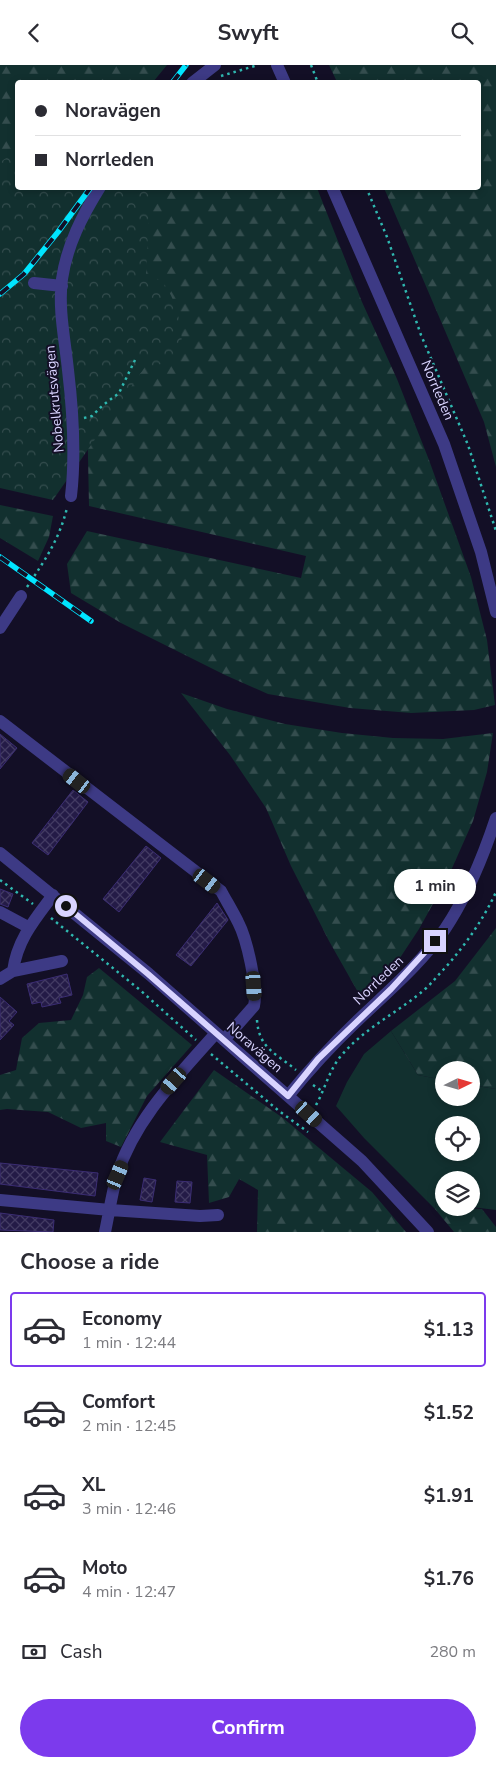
<!DOCTYPE html>
<html lang="en">
<head>
<meta charset="utf-8">
<style>
	body { margin:0; font-family:"Nunito Sans",sans-serif; background:#f2f2f3; color:#2b2b33; height:100vh; display:flex; flex-direction:column; font-size:19px; white-space:nowrap }
	* { box-sizing:border-box; margin:0 }
	p { font-size:16px; color:#7c7c81 }
	.icon { flex:none; width:28px; height:28px; fill:none; stroke:currentColor; stroke-width:2; stroke-linecap:round; stroke-linejoin:round }
	.map { position:relative; height:1167px; overflow:hidden }
	.details { display:flex; flex-direction:column; background:#fff; flex:1 }
	.details>* { flex:none }
	.top-card { position:absolute; left:15px; top:15px; width:466px; height:110px; border-radius:5px; box-shadow:0 2px 8px #0003; display:grid; align-content:center; height:110px; padding:0 20px; background:#fff }
	.needle { width:32px; rotate:85deg }
	.fabs { position:absolute; left:435px; top:996px; display:grid; gap:10px }
	.fabs a { display:grid; place-items:center; width:45px; height:45px; border-radius:50%; background:#fff; box-shadow:0 2px 8px #0003; font-size:25px }
	.end { position:absolute; width:22px; height:22px; margin:-11px; border:6px solid #d9d4ff; background:#111; box-shadow:0 0 0 2px #111 }
	.from { border-radius:50% }
	.bubble { position:absolute; height:35px; border-radius:18px; background:#fff; box-shadow:0 2px 8px #0003; font-size:16px; font-weight:700; line-height:35px; text-align:center }
	.car { position:absolute; width:15px; height:30px; margin:-15px -8px; border-radius:6px; box-shadow:0 0 4px 1px #0007; background:linear-gradient(#222 24%,#8ab4d8 0 40%,#222 0 76%,#8ab4d8 0 86%,#222 0) }
	.top-card b { display:flex; align-items:center; gap:18px; height:48px; font-size:19px }
	.top-card b+b { border-top:1px solid #e1e1e2 }
	.top-card i { width:12px; height:12px; background:#2b2b33 }
	ul { padding:0; list-style:none }
	li { display:flex; align-items:center; gap:15px; height:75px; margin:0 10px 8px; padding:0 10px; border:2px solid transparent; border-radius:5px }
	li div { flex:1 }
	li b { display:block; font-size:19px }
	li em { font-style:normal; font-weight:700 }
	li.active { border-color:#7c3aed }
	li>.icon { width:45px; height:45px; stroke-width:1.5 }
	h2 { padding:0 20px; font-size:22px; line-height:60px }
	.pay { display:flex; align-items:center; gap:12px; height:55px; padding:0 20px; font-size:19px }
	.pay p { margin-inline-start:auto }
	.primary-button { display:flex; gap:10px; margin-top:auto; padding:10px 20px }
	.primary-button a { flex:1; height:58px; border-radius:30px; background:#7c3aed; color:#fff; font-size:20px; font-weight:700; line-height:58px; text-align:center }
	header { display:flex; justify-content:space-between; align-items:center; height:65px; padding:0 20px; background:#fff; font-size:22px; font-weight:700 }
	.map>svg:first-child { display:block }
	.grass { fill:#12302f; fill-rule:evenodd }
	.forest { fill:url(#forest-firs) }
	.park { fill:url(#park-crowns) }
	.building { fill:url(#building-cross-hatch); stroke:#3b2d73 }
	.lines { fill:none; stroke-linecap:round; stroke-linejoin:round }
	.path { stroke:#2fb8b0; stroke-width:2.5; stroke-dasharray:2.5 4; stroke-linecap:butt }
	.minor { stroke:#3d3a85; stroke-width:12 }
	.rail-casing { stroke:#00e5ff; stroke-width:5.5 }
	.rail { stroke:#130f26; stroke-width:4; stroke-dasharray:11; stroke-linecap:butt }
	.route { stroke:#d9d4ff; stroke-width:6 }
	.labels { text-anchor:middle; stroke-width:4; stroke-linejoin:round; paint-order:stroke }
	.street-label { font-size:14px; fill:#d9d4ff; stroke:#130f26 }
</style>
</head>
<body>
<header><svg class="icon" aria-label="back" viewBox="0 0 24 24"><path d="M15 5l-7 7 7 7"/></svg>Swyft<svg class="icon" aria-label="search" viewBox="0 0 24 24"><circle cx="10" cy="10" r="6"/><path d="M15 15l6 6"/></svg></header>
<div class="map">
<svg width="496" height="1167" viewBox="0 0 496 1167">
	<defs>
		<pattern id="forest-firs" width="22" height="20" patternUnits="userSpaceOnUse" patternTransform="scale(1.25)"><rect width="22" height="20" fill="#12302f"/><path d="M5 1l3.5 6h-7zM16 11l3.5 6h-7z" fill="#344d4e"/></pattern>
		<pattern id="park-crowns" width="20" height="18" patternUnits="userSpaceOnUse" patternTransform="scale(1.25)"><rect width="20" height="18" fill="#12302f"/><path d="M2 6a3 3 0 1 1 6 0M12 15a3 3 0 1 1 6 0" fill="none" stroke="#344d4e"/></pattern>
		<pattern id="building-cross-hatch" width="8" height="8" patternUnits="userSpaceOnUse" patternTransform="scale(1.25)"><rect width="8" height="8" fill="#241b47"/><path d="M0 0l8 8M0 8l8-8" fill="none" stroke="#433b63"/></pattern>
	</defs>
	<rect width="100%" height="100%" fill="#130f26"/>
	<path class="grass" d="M391 966 418 1010 444 1015V1032H471V1020L496 1024V1145L471 1142V1115H444V1138L436 1137 435 1144 364 1073 336 1041 347 1017 364 989ZM444 1060H471V1088H444Z"/>
	<path class="forest" d="M0 0H167L153 17 18 18V122L0 204Z
		M329 0H496V402L484 357 384 123 479 122V18L337 17Z
		M145 123H317L362 237 397 314 429 395 471 512 487 575 495 640 474 645 411 648 350 643 268 629 225 610 121 558 71 528 67 499 87 466 301 513 306 491 89 441 86 294Z
		M0 440 53 451 49 472 38 496 0 473Z
		M181 628 227 644 285 659 342 668 393 673 443 674 493 668 487 707 473 756 449 810 419 864 392 905 363 936 329 876 291 801 266 743 230 690Z
		M496 863V1024L471 1020V1005H444V1015L418 1010 391 966 455 916Z
		M99 903 192 980 147 1031 121 1082 106 1076V1058L81 1063 48 1047 7 1044 0 1045V1010L16 1005 22 973 39 958 71 955 83 930 87 912Z
		M214 1005 283 1053 372 1127 406 1167H257L258 1125 239 1114 229 1132 209 1138 207 1090 160 1077Z
		M436 1137 444 1138V1142L482 1144 496 1162V1167H454L435 1144Z"/>
	<path class="park" d="M17 86 18 122 150 123 146 210C151 212 159 214 163 218 175 230 189 277 177 291 169 299 156 300 145 302L53 435 0 423V97Z"/>
	<path class="building" d="M0 669 17 683 0 704Z
		M73 725 88 737 48 790 32 778Z
		M146 781 161 793 119 847 103 834Z
		M0 824 13 829 8 842 0 839Z
		M217 838 228 855 191 901 176 890Z
		M67 909 72 930 59 933 61 938 42 942 41 937 32 939 27 919Z
		M0 932 17 947 9 956 14 960 0 975Z
		M0 1098 98 1108 95 1131 0 1119Z
		M144 1113 156 1115 152 1137 140 1135Z
		M177 1116 192 1117 190 1138 175 1137Z
		M0 1148 54 1155 53 1167 0 1165Z"/>
	<g class="lines">
		<path class="path" d="M311 0 318 18
			M221 11 258 0
			M366 122 387 172 421 270 468 380 496 466
			M84 353 92 351 102 341 119 328 135 295
			M27 522C45 495 59 475 67 443
			M0 815 33 839
			M51 853 140 925 196 975
			M257 955C259 984 276 988 296 1005
			M211 989 279 1046 308 1067
			M313 1020 322 1026
			M316 1040C325 1024 329 1006 340 992 363 964 397 948 424 925 432 918 438 910 445 903 466 879 483 855 496 827"/>
		<path class="minor" d="M277 0 285 18
			M192 18 215 0
			M332 122 444 379 481 487 496 547
			M34 218 62 221
			M71 431C76 388 73 347 68 305 65 275 58 244 62 214 67 180 82 151 100 122
			M0 563 21 531
			M0 656 221 826C227 837 233 847 238 857 247 874 258 923 254 941L224 975
			M0 788 149 909 362 1096 428 1167
			M0 847 28 862
			M13 906 62 896
			M0 914 13 906C17 875 35 854 53 830
			M288 1031C309 1005 331 981 355 958 386 928 420 900 445 864 468 830 483 792 496 753
			M0 1135 110 1145 200 1151 218 1150
			M105 1167C109 1148 112 1128 117 1110 135 1054 178 1011 216 968"/>
		<defs>
			<path id="rail" d="M172 18 186 0
				M0 229 24 209 58 167 91 122
				M0 492 91 556"/>
		</defs>
		<use href="#rail" class="rail-casing"/>
		<use href="#rail" class="rail"/>
	</g>
	<g class="lines">
		<path class="route" d="M66 841 148 909 288 1031 318 994 391 924 435 876"/>
	</g>
	<g class="labels">
		<g class="street-label">
			<text transform="translate(438 325) rotate(67)" y="5">Norrleden</text>
			<text transform="translate(54 334) rotate(-95)" y="5">Nobelkrutsvägen</text>
			<text transform="translate(378 915) rotate(-44)" y="5">Norrleden</text>
			<text transform="translate(255 982) rotate(41)" y="5">Noravägen</text>
		</g>
	</g>
</svg>
<div class="fabs">
<a><svg class="needle" viewBox="-14 -14 28 28"><path d="M0-13l5 13h-10z" fill="#e53935"/><path d="M0 13l5-13h-10z" fill="#7c7c81"/></svg></a>
<a><svg class="icon" aria-label="locate" viewBox="0 0 24 24"><circle cx="12" cy="12" r="6"/><path d="M12 2v4M12 18v4M2 12h4M18 12h4"/></svg></a>
<a><svg class="icon" aria-label="layers" viewBox="0 0 24 24"><path d="M12 4l9 5-9 5-9-5zM3 14l9 5 9-5"/></svg></a>
</div>
<i class="end from" style="left:66px;top:841px"></i>
<i class="end" style="left:435px;top:876px"></i>
<div class="bubble" style="left:394px;top:804px;width:82px">1 min</div>
<i class="car" style="left:77px;top:716px;rotate:308deg"></i>
<i class="car" style="left:207px;top:816px;rotate:127deg"></i>
<i class="car" style="left:254px;top:921px;rotate:176deg"></i>
<i class="car" style="left:174px;top:1016px;rotate:221deg"></i>
<i class="car" style="left:309px;top:1049px;rotate:132deg"></i>
<i class="car" style="left:118px;top:1110px;rotate:23deg"></i>
<div class="top-card">
<b><i class="from"></i>Noravägen</b>
<b><i></i>Norrleden</b>
</div>
</div>
<section class="details">
<h2>Choose a ride</h2>
<ul>
<li class="active"><svg class="icon" aria-label="car" viewBox="0 0 24 24"><path d="M5 17H2v-5l4-1 3-4h7l3 4 3 1v5h-3M9 17h6M6 11h13"/><circle cx="7" cy="17" r="2"/><circle cx="17" cy="17" r="2"/></svg><div><b>Economy</b><p>1 min · 12:44</p></div><em>$1.13</em></li>
<li><svg class="icon" aria-label="car" viewBox="0 0 24 24"><path d="M5 17H2v-5l4-1 3-4h7l3 4 3 1v5h-3M9 17h6M6 11h13"/><circle cx="7" cy="17" r="2"/><circle cx="17" cy="17" r="2"/></svg><div><b>Comfort</b><p>2 min · 12:45</p></div><em>$1.52</em></li>
<li><svg class="icon" aria-label="car" viewBox="0 0 24 24"><path d="M5 17H2v-5l4-1 3-4h7l3 4 3 1v5h-3M9 17h6M6 11h13"/><circle cx="7" cy="17" r="2"/><circle cx="17" cy="17" r="2"/></svg><div><b>XL</b><p>3 min · 12:46</p></div><em>$1.91</em></li>
<li><svg class="icon" aria-label="car" viewBox="0 0 24 24"><path d="M5 17H2v-5l4-1 3-4h7l3 4 3 1v5h-3M9 17h6M6 11h13"/><circle cx="7" cy="17" r="2"/><circle cx="17" cy="17" r="2"/></svg><div><b>Moto</b><p>4 min · 12:47</p></div><em>$1.76</em></li>
</ul>
<div class="pay"><svg class="icon" aria-label="cash" viewBox="0 0 24 24"><path d="M3 7h18v10H3z"/><circle cx="12" cy="12" r="2"/></svg>Cash<p>280 m</p></div>
<div class="primary-button"><a>Confirm</a></div>
</section>
</body>
</html>
